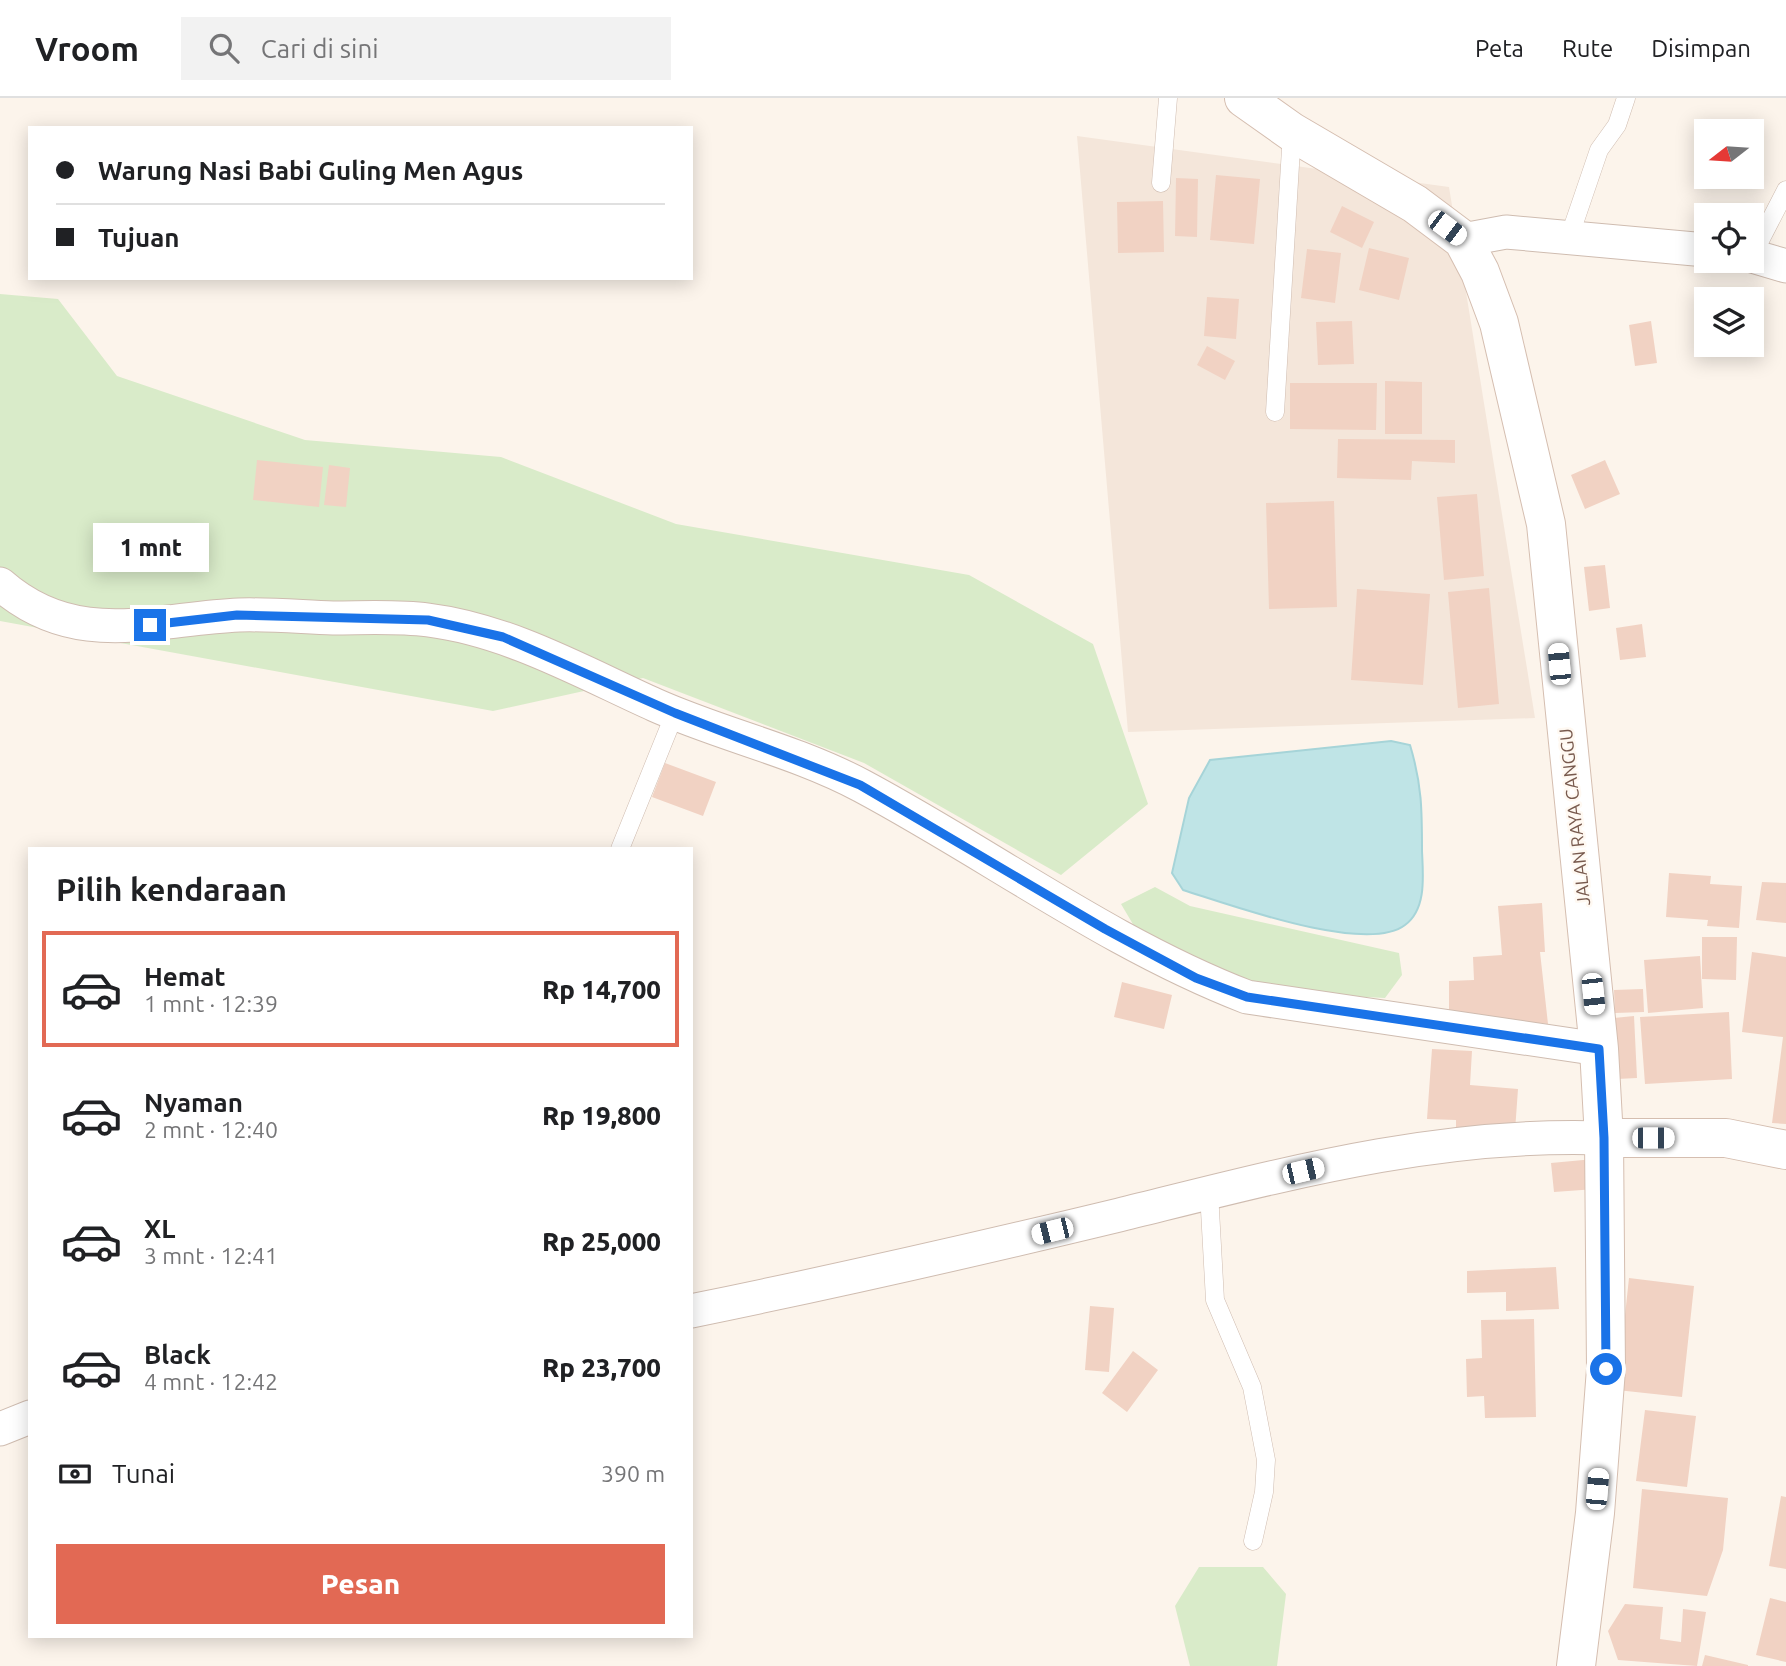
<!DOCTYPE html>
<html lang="id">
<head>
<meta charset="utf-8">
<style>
	body { margin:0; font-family:Ubuntu,sans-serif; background:#f2f2f2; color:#202124; height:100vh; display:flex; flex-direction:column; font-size:26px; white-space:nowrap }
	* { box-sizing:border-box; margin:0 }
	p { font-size:23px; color:#757577 }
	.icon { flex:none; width:38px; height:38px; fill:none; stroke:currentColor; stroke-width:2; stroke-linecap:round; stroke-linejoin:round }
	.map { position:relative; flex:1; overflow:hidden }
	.sheet { position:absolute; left:28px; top:749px; width:665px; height:791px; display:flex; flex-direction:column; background:#fff; border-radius:0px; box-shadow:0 4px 18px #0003 }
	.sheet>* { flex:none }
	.hud { position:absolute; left:28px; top:28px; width:665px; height:154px; border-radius:0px; box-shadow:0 4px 18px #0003; display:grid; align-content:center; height:154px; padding:0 28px; background:#fff }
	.needle { width:46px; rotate:253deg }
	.tools { position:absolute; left:1694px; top:21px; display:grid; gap:14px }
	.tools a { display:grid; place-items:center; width:70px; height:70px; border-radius:0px; background:#fff; box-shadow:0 4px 18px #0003; font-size:35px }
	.end { position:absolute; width:32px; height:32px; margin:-16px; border:9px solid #1a73e8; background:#fff; box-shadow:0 0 0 4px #fff }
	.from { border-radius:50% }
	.bubble { position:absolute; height:49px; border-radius:0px; background:#fff; box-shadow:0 4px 18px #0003; font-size:23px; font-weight:800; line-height:49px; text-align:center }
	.car { position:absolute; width:21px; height:42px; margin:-21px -10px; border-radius:9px; box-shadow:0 0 5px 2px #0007; background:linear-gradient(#fff 24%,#345 0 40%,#fff 0 76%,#345 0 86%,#fff 0) }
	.hud b { display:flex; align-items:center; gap:24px; height:66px; font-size:26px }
	.hud b+b { border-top:2px solid #e0e0e0 }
	.hud i { width:18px; height:18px; background:#202124 }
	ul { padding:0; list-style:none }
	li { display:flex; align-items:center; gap:21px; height:116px; margin:0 14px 10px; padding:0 14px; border:4px solid transparent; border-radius:0px }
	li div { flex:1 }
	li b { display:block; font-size:26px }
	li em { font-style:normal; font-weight:800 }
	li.active { border-color:#e26954 }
	li>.icon { width:63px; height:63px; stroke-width:1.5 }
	h2 { padding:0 28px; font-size:32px; line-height:84px }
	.pay { display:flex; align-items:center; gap:18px; height:77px; padding:0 28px; font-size:26px }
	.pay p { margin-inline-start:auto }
	.button { display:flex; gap:14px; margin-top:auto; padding:14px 28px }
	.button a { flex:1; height:80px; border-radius:0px; background:#e26954; color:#fff; font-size:28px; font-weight:800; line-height:80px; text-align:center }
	header { display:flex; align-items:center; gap:42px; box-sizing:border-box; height:98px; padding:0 35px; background:#fff; border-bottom:2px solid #e0e0e0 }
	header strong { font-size:33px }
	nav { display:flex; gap:38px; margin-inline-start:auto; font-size:24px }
	.search { width:490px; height:63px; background:#f2f2f2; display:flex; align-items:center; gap:18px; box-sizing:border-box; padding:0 24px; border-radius:0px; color:#757577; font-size:26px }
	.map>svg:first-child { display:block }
	.residential { fill:#f4e6da }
	.green { fill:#d9ebc9 }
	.water { fill:#bfe4e6; stroke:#a6d4d8; stroke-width:2 }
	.building { fill:#f1d2c3 }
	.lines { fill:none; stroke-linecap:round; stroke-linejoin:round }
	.lane-casing { stroke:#cfbcb0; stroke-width:19 }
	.street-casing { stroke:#cfbcb0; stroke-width:35 }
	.secondary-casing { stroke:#d5beb0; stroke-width:40 }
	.lane { stroke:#fff; stroke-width:18 }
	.street { stroke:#fff; stroke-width:33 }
	.secondary { stroke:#fff; stroke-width:38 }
	.route { stroke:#1a73e8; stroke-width:9 }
	.labels { text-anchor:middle; stroke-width:5; stroke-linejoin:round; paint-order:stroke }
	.street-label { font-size:18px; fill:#785a4e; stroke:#fff9f2 }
</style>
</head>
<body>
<header>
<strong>Vroom</strong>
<div class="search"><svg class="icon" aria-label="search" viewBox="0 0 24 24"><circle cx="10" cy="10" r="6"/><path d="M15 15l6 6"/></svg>Cari di sini</div>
<nav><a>Peta</a><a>Rute</a><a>Disimpan</a></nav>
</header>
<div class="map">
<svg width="1786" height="1568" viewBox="0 0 1786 1568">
	<rect width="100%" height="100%" fill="#fcf4eb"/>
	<path class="residential" d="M1077 38 1449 89 1535 620 1128 634Z"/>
	<path class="green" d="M0 196 58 201 117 278 305 342 501 359 676 426 969 477 1093 546 1148 706 1061 777 864 665 643 580 493 613 0 523Z
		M1155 789 1190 808 1399 855 1402 877 1385 900 1306 896 1217 875 1137 833 1121 806Z
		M1199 1469H1263L1286 1496 1277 1568H1190L1175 1508Z"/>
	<path class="water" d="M1391 643 1410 647C1422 687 1422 712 1422 753 1423 777 1427 811 1405 827 1366 857 1228 806 1183 792L1172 775 1189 700 1210 662Z"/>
	<path class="building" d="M1216 77 1260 81 1254 146 1210 142Z
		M1176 80 1198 81 1197 139 1175 138Z
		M1163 103 1164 154 1118 155 1117 104Z
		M1723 107 1745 117H1719Z
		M1342 108 1374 124 1362 150 1330 134Z
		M1369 150 1409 160 1399 202 1359 192Z
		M1307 151 1341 155 1335 205 1301 200Z
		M1207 199 1239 201 1236 241 1204 238Z
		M1352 223 1354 266 1318 267 1316 224Z
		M1651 223 1657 265 1635 268 1629 227Z
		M1207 248 1235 263 1225 282 1197 267Z
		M1385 283 1422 284V336H1385Z
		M1290 285H1377L1376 332 1290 331Z
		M1338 341 1455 342V365L1412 363 1411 382 1337 380Z
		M257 362 323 369 319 409 253 402Z
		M1605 362 1620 396 1585 411 1571 377Z
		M329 367 350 370 346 409 324 407Z
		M1477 396 1484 478 1444 482 1437 399Z
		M1334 403 1337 509 1269 511 1266 405Z
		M1605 467 1610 510 1589 513 1584 469Z
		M1489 490 1499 606 1458 610 1448 494Z
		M1357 491 1430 496 1423 587 1351 582Z
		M1642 526 1646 559 1620 562 1616 530Z
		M665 665 716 684 703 718 652 699Z
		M1669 775 1711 778 1710 786 1742 788 1739 830 1707 828 1708 822 1666 819Z
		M1762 784 1786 785V825L1756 822Z
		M1542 805 1545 854H1540L1548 926 1449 917V883L1474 882 1473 859 1502 857 1498 808Z
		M1702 839H1737L1736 882 1702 881Z
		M1752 854 1786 859V1026L1772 1025 1783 939 1742 934Z
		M1700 858 1703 910 1648 915 1644 862Z
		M1122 884 1172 897 1164 931 1114 919Z
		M1643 891 1644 914 1615 915 1614 892Z
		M1729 914 1732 981 1645 986 1640 919Z
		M1634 918 1637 980 1617 981 1614 920Z
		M1432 951 1472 953 1470 987 1518 991 1515 1033 1456 1030V1022L1427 1021Z
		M1594 1061 1596 1091 1554 1094 1551 1065Z
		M1556 1169 1559 1211 1506 1213V1194L1467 1195V1173Z
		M1629 1180 1694 1188 1682 1299 1617 1292Z
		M1090 1208 1114 1210 1109 1274 1085 1272Z
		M1534 1221 1536 1319 1485 1320 1484 1298 1467 1299 1466 1261 1482 1260 1481 1222Z
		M1133 1253 1158 1272 1127 1314 1102 1295Z
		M1645 1312 1696 1318 1687 1389 1636 1383Z
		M1642 1391 1728 1400 1723 1452 1707 1498 1633 1490Z
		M1781 1398 1786 1399V1471L1769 1468Z
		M1770 1500 1786 1504V1564L1756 1557Z
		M1625 1506 1663 1509 1660 1541 1681 1544 1683 1511 1706 1514 1697 1568 1618 1562 1608 1533Z
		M1705 1557 1748 1567V1568H1702Z"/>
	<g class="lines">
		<defs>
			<path id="lane" d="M1161 85 1168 0
				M1569 140 1599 52 1617 27 1626 0
				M1752 158 1786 92
				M1275 314 1292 34
				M620 751 675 615
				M1209 1094 1215 1202 1252 1289 1266 1362 1264 1394 1253 1443"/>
			<path id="street" d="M1463 142 1506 134 1706 152
				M1752 158 1786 168
				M0 486C75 552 152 521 239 517 270 516 302 519 333 520 364 520 397 518 428 522 508 532 582 574 655 607 722 637 797 653 862 688 991 757 1110 846 1247 899L1599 951
				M691 1213C833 1184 974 1152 1115 1118 1278 1078 1434 1034 1604 1040
				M0 1331 30 1319"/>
			<path id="secondary" d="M1244 0 1292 34 1415 106 1463 142 1480 174 1499 225 1546 426 1599 951 1604 1040 1606 1271 1595 1415 1576 1568
				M1604 1040H1726L1786 1052"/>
		</defs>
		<use href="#lane" class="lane-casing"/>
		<use href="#street" class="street-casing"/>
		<use href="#secondary" class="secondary-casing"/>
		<use href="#lane" class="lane"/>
		<use href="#street" class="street"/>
		<use href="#secondary" class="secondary"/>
	</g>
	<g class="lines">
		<path class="route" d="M150 527 237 517 428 522 503 539 675 615 860 687 1105 831 1196 880 1247 899 1599 951 1604 1040 1606 1271"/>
	</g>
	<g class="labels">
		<g class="street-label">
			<text transform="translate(1575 719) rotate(-96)" y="6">JALAN RAYA CANGGU</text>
		</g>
	</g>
</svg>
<div class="tools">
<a><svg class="needle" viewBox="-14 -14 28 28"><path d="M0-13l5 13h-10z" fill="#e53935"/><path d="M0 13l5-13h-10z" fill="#757577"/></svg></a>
<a><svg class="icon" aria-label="locate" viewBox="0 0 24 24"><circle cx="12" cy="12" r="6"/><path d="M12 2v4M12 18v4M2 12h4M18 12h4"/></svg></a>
<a><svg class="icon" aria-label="layers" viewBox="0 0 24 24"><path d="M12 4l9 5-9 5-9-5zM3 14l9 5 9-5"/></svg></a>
</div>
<i class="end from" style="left:1606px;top:1271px"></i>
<i class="end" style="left:150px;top:527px"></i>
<div class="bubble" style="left:93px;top:425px;width:116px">1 mnt</div>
<i class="car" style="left:1447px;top:130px;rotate:127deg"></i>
<i class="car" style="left:1559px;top:566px;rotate:355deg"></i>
<i class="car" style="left:1593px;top:896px;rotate:174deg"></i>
<i class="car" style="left:1653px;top:1040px;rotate:90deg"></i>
<i class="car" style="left:1303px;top:1073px;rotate:77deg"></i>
<i class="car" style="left:1052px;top:1133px;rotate:256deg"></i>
<i class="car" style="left:1597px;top:1391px;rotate:5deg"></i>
<div class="hud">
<b><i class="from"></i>Warung Nasi Babi Guling Men Agus</b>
<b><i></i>Tujuan</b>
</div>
<section class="sheet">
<h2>Pilih kendaraan</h2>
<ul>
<li class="active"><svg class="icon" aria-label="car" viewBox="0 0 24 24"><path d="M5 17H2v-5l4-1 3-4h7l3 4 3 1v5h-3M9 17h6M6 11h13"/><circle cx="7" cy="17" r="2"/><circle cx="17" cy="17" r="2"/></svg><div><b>Hemat</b><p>1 mnt · 12:39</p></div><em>Rp 14,700</em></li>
<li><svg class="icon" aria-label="car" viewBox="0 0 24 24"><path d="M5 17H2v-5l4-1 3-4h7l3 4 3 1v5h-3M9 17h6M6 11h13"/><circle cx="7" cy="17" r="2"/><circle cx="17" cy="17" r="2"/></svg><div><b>Nyaman</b><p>2 mnt · 12:40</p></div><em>Rp 19,800</em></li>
<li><svg class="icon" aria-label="car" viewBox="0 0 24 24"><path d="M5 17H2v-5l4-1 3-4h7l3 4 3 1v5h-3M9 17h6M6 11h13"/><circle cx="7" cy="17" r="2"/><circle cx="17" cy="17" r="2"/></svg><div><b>XL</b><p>3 mnt · 12:41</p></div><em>Rp 25,000</em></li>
<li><svg class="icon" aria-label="car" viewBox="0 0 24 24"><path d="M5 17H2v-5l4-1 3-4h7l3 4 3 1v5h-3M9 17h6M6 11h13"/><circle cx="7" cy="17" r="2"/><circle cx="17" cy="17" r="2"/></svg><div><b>Black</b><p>4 mnt · 12:42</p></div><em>Rp 23,700</em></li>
</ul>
<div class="pay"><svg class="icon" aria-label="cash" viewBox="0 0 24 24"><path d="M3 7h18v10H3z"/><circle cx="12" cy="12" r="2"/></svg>Tunai<p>390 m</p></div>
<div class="button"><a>Pesan</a></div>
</section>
</div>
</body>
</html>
